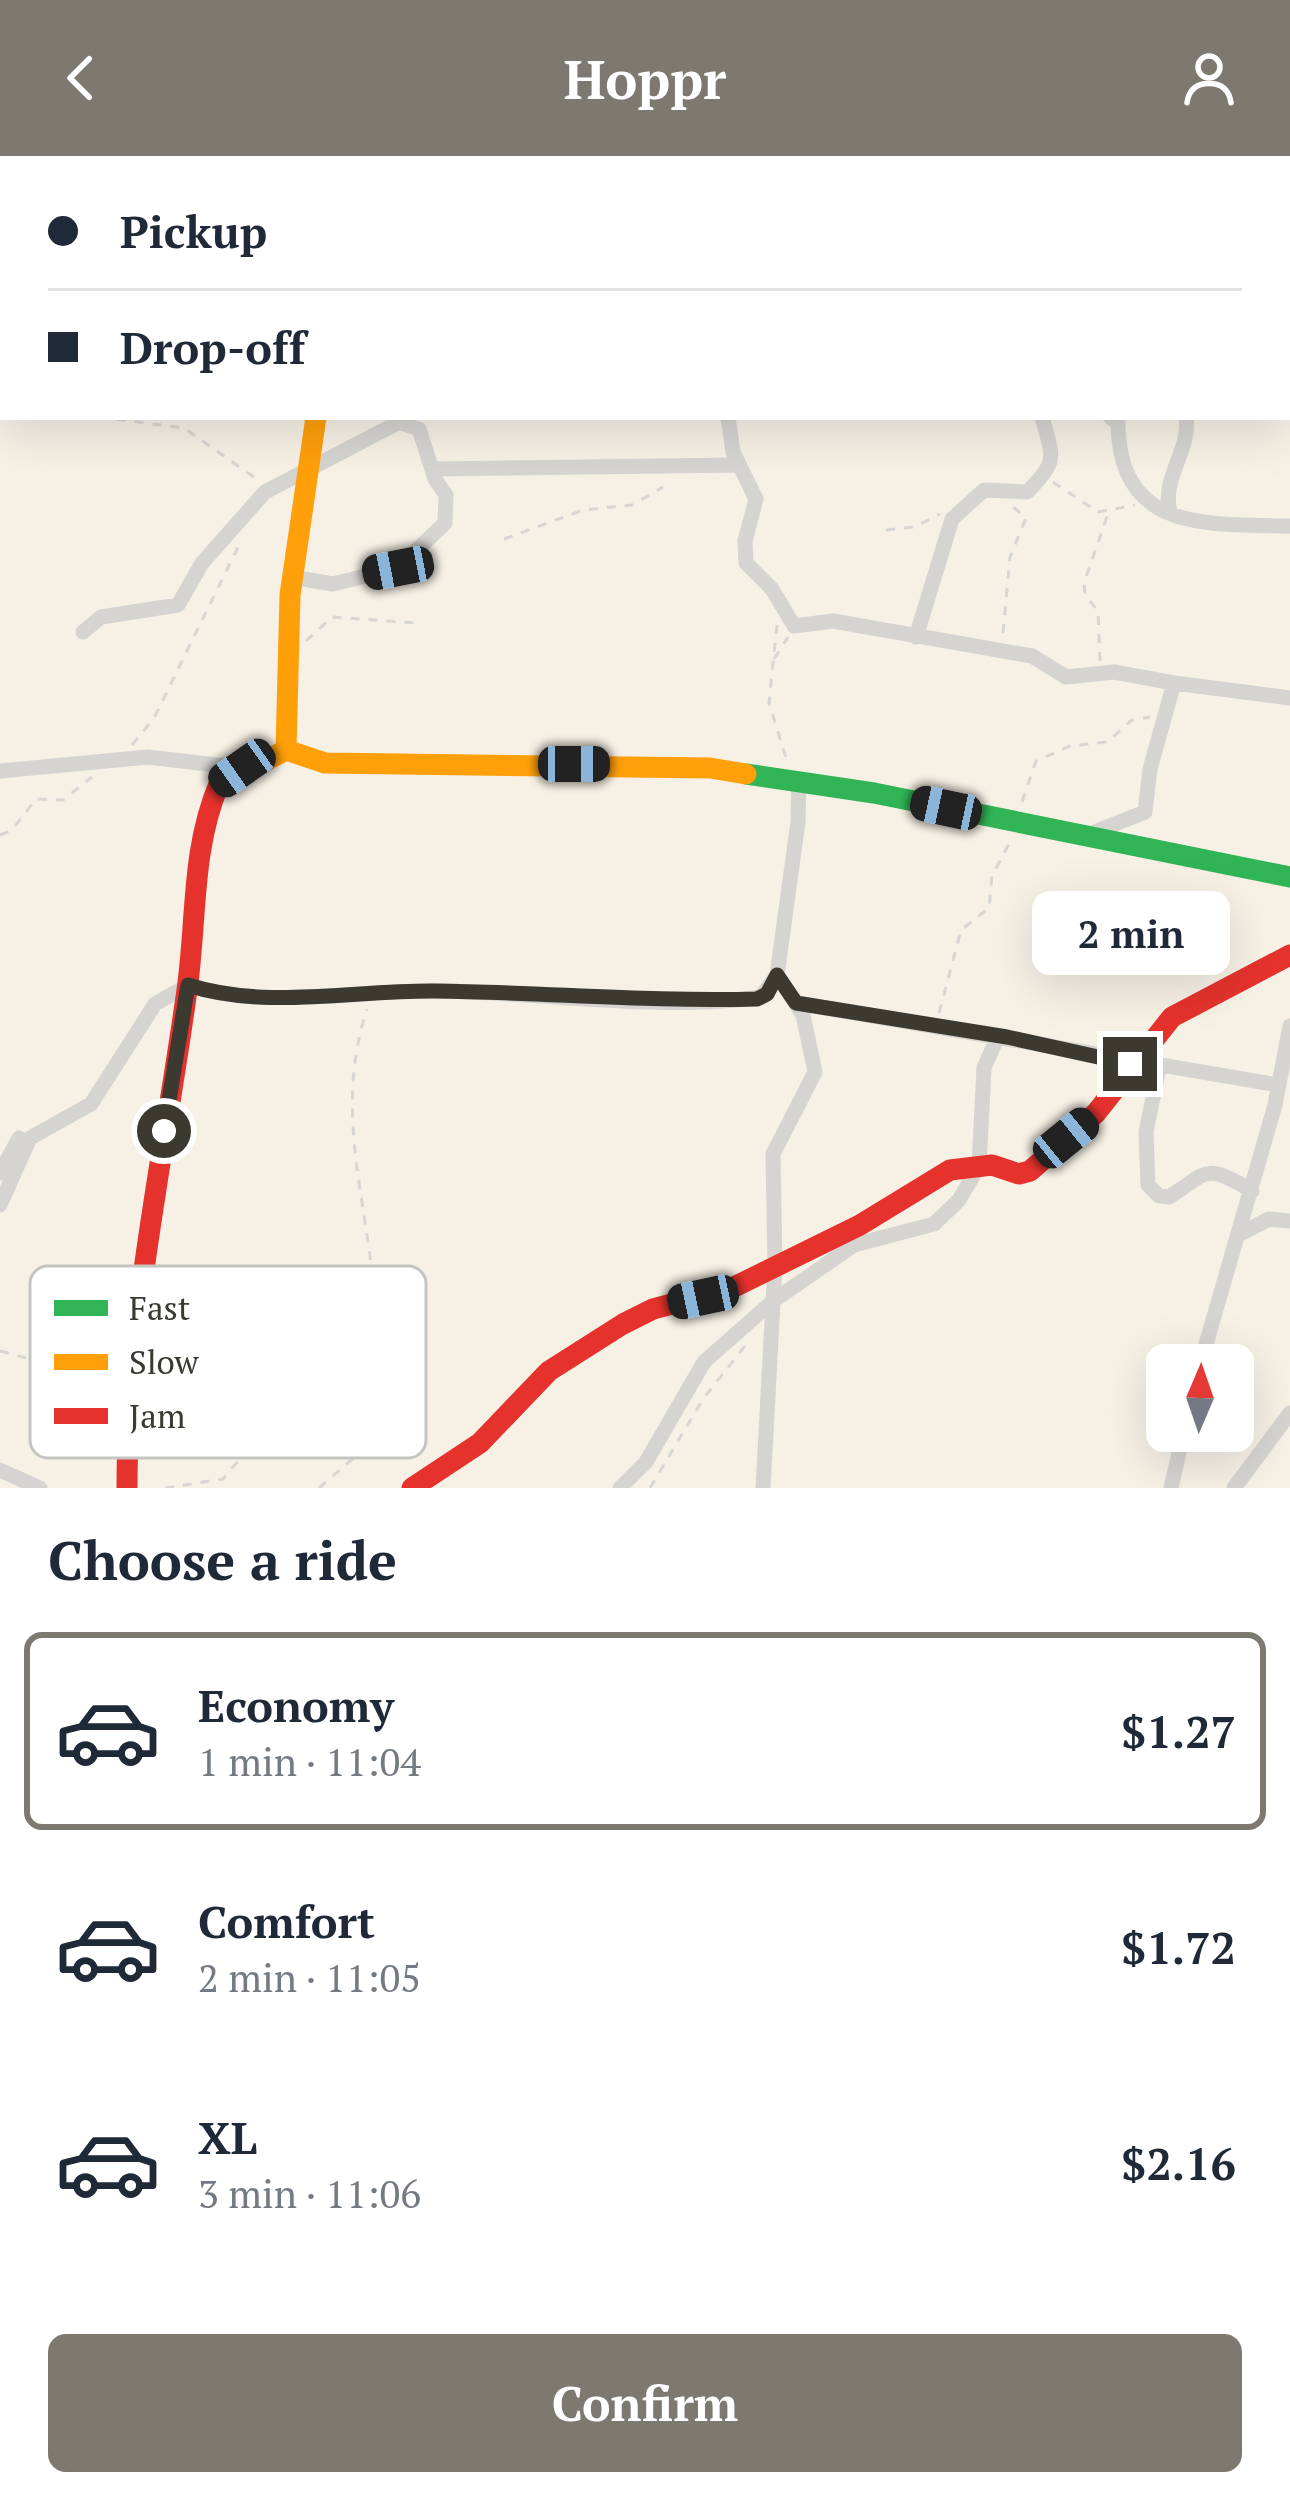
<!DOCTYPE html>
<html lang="en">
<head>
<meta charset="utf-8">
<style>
	body { margin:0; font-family:"PT Serif",serif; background:#f6f6f7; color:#1f2937; height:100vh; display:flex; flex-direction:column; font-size:45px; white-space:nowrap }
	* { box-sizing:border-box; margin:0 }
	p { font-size:39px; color:#747a83 }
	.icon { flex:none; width:66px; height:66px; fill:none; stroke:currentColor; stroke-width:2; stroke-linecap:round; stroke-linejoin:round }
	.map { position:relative; height:1332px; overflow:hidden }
	.drawer { display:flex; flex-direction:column; background:#fff; flex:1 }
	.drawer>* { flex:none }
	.guide { position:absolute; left:0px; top:0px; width:1290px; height:264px; box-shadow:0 12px 48px #0002; display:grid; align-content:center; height:264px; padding:0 48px; background:#fff }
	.needle { width:78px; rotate:2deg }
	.buttons { position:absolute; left:1146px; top:1188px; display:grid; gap:24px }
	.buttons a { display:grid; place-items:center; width:108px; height:108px; border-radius:18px; background:#fff; box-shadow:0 12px 48px #0002; font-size:60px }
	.end { position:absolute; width:54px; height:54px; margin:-27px; border:15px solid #3c3931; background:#fff; box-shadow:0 0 0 6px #fff }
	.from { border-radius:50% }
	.bubble { position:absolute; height:84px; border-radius:18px; background:#fff; box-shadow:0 12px 48px #0002; font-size:39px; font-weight:700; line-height:84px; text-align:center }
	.car { position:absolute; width:36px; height:72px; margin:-36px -18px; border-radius:15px; box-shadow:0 0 9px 3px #0007; background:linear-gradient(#222 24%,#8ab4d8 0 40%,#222 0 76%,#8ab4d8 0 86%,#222 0) }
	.guide b { display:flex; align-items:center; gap:42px; height:114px; font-size:45px }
	.guide b+b { border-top:3px solid #e0e1e3 }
	.guide i { width:30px; height:30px; background:#1f2937 }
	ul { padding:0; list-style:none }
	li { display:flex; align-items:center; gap:36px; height:198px; margin:0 24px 18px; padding:0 24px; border:6px solid transparent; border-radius:18px }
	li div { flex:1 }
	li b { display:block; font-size:45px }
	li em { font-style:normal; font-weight:700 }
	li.current { border-color:#7d7970 }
	li>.icon { width:108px; height:108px; stroke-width:1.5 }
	h2 { padding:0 48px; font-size:54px; line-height:144px }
	.button { display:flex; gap:24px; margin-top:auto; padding:24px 48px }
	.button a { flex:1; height:138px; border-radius:18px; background:#7d7970; color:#fff; font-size:48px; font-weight:700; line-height:138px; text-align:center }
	header { display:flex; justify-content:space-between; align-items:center; height:156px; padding:0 48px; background:#7d7970; color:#fff; font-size:54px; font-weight:700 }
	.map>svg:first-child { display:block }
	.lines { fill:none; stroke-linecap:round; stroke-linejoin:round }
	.path { stroke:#d7d6d3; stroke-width:3; stroke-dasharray:9 9; stroke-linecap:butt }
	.street { stroke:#d5d4d1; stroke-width:15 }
	.fast { stroke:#30b455; stroke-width:21 }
	.slow { stroke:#ff9f0a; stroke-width:21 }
	.jam { stroke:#e5322d; stroke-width:21 }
	.route { stroke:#3c3931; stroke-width:15 }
	.key { fill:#fff; stroke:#c4c4c1; stroke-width:3 }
	.key-label { font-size:33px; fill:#3c3931 }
</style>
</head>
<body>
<header><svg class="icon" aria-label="back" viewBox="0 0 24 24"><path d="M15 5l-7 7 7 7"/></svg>Hoppr<svg class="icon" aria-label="person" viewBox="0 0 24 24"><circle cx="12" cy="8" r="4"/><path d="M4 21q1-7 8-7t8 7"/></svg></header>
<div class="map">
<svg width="1290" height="1332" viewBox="0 0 1290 1332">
	<rect width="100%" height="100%" fill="#f6f0e5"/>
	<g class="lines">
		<path class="path" d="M720 0 723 3
			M91 3 92 0
			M921 3 923 0
			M99 261 184 272 258 324
			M42 262 48 261
			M1053 326 1098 356 1135 349
			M886 374 914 371 940 358
			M504 383 583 354 632 349 663 331
			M777 469 769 547 787 605
			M1003 477 1010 401 1026 362 1011 349
			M306 485 332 461 418 467
			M774 503 788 481
			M1100 505 1098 455 1085 439 1084 427 1109 355
			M132 589 154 562 240 387
			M1022 646 1036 605 1070 590 1107 586 1132 564 1150 561
			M0 679 12 674 36 643 63 644 92 621
			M939 857 961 774 989 752 992 720 1011 684
			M0 1195 113 1225
			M165 1332 223 1323 239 1304
			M319 1332 356 1300 362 1234 381 1202 383 1163 374 1138C366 1037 334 954 367 853
			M650 1332 703 1243 745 1190"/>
		<path class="street" d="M245 0 249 3
			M282 0V3
			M637 0 640 3
			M750 3 757 0
			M1005 3 1006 0
			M1234 3 1235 0
			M1287 147H1290
			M1287 241 1290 242
			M728 261 733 296 756 343 745 385 746 407 772 433 794 470 833 465 1032 500 1066 521 1114 516 1174 527
			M1110 261 1118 267C1119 376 1206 368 1290 370
			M433 313 737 309
			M1170 356C1161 321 1191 295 1186 261
			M292 421 333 428 398 412 445 367 446 339 435 323 419 273 401 267
			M83 476 101 461 178 449 202 407 265 336 409 261
			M916 481 952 363 984 334 1027 336C1060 304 1052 300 1042 261
			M0 615 148 601 242 612
			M1087 679 1145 656 1150 613 1174 527 1290 542
			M796 847 1278 929
			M1159 912 1146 976 1148 1029 1159 1040 1169 1041C1208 1017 1203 1005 1252 1035
			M0 1017 19 982
			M0 1049 30 982 91 948 155 848 188 829C264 854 356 834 437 835 539 836 662 856 761 841L777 819
			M1240 1078 1269 1063 1290 1065
			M1200 1209 1275 949 1290 870
			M0 1314 40 1332
			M620 1332 646 1306 704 1206 773 1145 854 1089 934 1068 959 1044 979 1010 984 912 998 880
			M763 1332 775 1110 773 998 815 916 803 859 777 819 798 666 799 624
			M1171 1332 1184 1275
			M1234 1332 1290 1257"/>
		<path class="fast" d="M746 618 874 637 1290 721"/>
		<path class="slow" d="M286 594 325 607 710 612 746 618
			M265 605 286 594 290 439 316 261"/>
		<path class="jam" d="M127 1332C127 1163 164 1001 187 834 197 764 191 694 219 628L265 605
			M412 1332 480 1287 549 1215 623 1168 653 1153 732 1132 860 1069 950 1014 992 1009 1019 1018 1030 1015 1096 957 1172 861 1290 799"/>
	</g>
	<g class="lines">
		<path class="route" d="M164 975 188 829C266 854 354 834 435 835 542 836 649 846 757 843L767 838 777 819 796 847 1007 881 1130 908"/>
	</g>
	<rect x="30" y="1110" width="396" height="192" rx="18" class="key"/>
	<rect x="54" y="1144" width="54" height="16" fill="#30b455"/>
	<rect x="54" y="1198" width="54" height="16" fill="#ff9f0a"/>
	<rect x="54" y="1252" width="54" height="16" fill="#e5322d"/>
	<g class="key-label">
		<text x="129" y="1164">Fast</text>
		<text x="129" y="1218">Slow</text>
		<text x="129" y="1272">Jam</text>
	</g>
</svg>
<div class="buttons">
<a><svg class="needle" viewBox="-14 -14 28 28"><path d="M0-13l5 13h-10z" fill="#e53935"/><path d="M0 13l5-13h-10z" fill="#747a83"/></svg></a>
</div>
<i class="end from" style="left:164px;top:975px"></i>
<i class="end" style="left:1130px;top:908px"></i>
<div class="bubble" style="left:1032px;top:735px;width:198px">2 min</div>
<i class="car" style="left:398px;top:412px;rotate:259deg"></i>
<i class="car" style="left:574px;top:608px;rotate:90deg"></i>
<i class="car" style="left:242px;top:612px;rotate:235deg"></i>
<i class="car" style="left:946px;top:652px;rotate:282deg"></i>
<i class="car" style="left:1066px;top:982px;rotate:51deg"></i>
<i class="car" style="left:703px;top:1141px;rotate:258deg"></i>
<div class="guide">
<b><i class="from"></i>Pickup</b>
<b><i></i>Drop-off</b>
</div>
</div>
<section class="drawer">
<h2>Choose a ride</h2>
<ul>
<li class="current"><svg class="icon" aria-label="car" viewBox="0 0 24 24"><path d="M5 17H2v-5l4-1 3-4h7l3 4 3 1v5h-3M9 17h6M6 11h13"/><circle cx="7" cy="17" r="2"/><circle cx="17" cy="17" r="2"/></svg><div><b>Economy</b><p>1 min · 11:04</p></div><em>$1.27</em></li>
<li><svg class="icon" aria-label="car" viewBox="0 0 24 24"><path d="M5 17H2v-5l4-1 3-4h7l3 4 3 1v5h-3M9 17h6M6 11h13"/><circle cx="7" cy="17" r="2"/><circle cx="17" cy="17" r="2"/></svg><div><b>Comfort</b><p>2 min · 11:05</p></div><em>$1.72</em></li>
<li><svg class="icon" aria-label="car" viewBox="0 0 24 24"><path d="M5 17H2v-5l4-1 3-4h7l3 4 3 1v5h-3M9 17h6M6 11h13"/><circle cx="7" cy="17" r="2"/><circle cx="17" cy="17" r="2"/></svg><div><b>XL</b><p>3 min · 11:06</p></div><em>$2.16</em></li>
</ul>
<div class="button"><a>Confirm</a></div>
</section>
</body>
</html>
